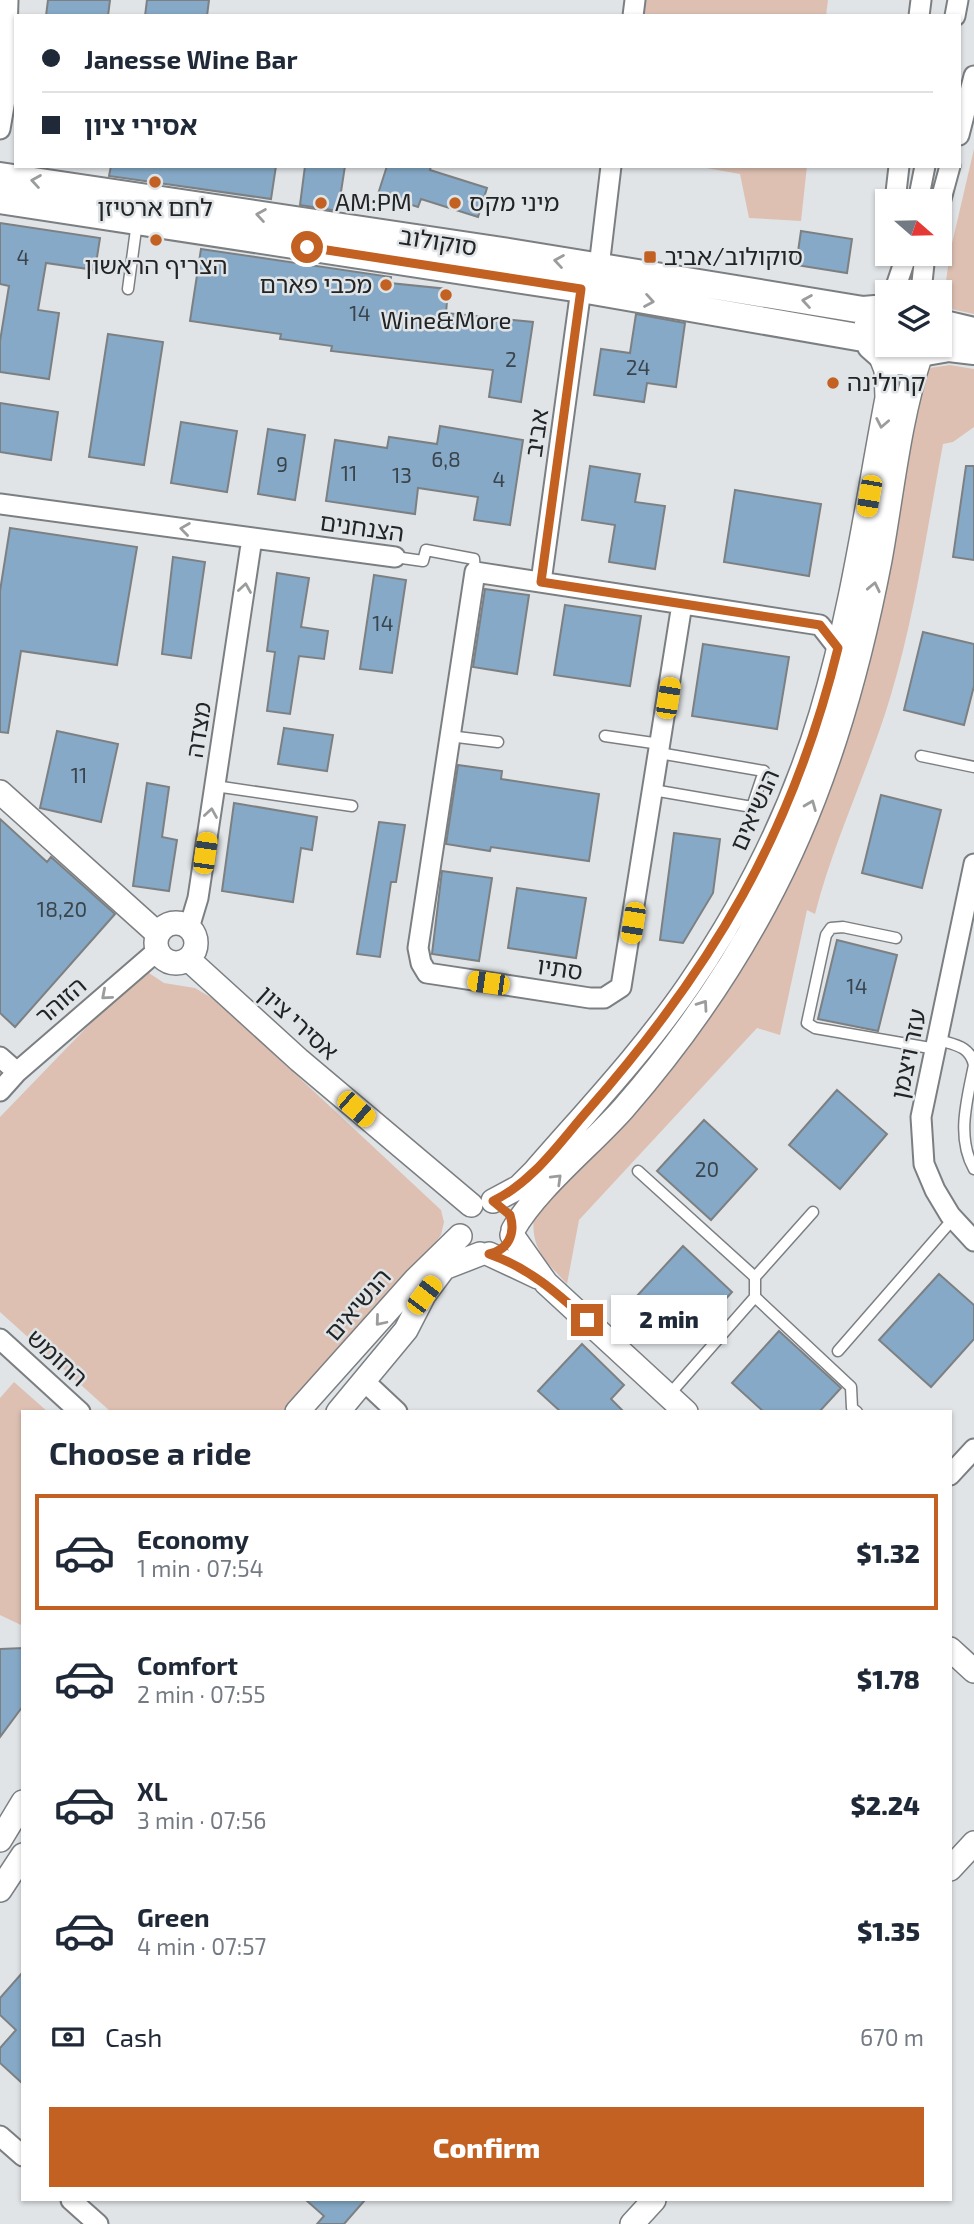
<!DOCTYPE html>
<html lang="en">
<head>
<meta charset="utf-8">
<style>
	body { margin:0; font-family:"Exo 2","Noto Sans Hebrew",sans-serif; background:#f6f6f7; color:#1f2937; height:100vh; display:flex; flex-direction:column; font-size:26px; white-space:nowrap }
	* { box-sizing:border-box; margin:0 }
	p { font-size:23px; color:#747a83 }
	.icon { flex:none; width:38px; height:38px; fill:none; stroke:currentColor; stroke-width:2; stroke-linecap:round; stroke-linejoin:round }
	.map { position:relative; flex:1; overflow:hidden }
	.sheet { position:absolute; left:21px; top:1410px; width:931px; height:791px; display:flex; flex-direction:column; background:#fff; border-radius:0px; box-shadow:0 2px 5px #0004 }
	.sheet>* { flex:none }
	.guide { position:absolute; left:14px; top:14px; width:947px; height:154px; border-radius:0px; box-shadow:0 2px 5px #0004; display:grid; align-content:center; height:154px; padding:0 28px; background:#fff }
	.needle { width:46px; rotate:110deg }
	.buttons { position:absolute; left:875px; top:189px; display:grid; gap:14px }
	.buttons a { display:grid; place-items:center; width:77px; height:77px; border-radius:0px; background:#fff; box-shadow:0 2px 5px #0004; font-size:35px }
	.end { position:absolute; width:32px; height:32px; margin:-16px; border:9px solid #c26122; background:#fff; box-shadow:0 0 0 4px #fff }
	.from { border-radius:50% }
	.bubble { position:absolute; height:49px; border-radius:0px; background:#fff; box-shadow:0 2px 5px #0004; font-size:23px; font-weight:800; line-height:49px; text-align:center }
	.car { position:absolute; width:21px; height:42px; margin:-21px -10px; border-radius:9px; box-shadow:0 0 5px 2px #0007; background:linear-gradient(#f5c518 24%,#345 0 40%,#f5c518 0 76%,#345 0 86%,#f5c518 0) }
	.guide b { display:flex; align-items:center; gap:24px; height:66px; font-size:26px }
	.guide b+b { border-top:2px solid #e0e1e3 }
	.guide i { width:18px; height:18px; background:#1f2937 }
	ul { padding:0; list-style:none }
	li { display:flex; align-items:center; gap:21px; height:116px; margin:0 14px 10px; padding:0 14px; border:4px solid transparent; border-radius:0px }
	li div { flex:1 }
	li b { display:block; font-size:26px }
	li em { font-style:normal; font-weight:800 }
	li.selected { border-color:#c26122 }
	li>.icon { width:63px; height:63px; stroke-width:1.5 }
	h2 { padding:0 28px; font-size:32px; line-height:84px }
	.pay { display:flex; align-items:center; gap:18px; height:77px; padding:0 28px; font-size:26px }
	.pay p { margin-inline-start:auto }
	.primary-button { display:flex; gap:14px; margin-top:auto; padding:14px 28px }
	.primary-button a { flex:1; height:80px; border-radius:0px; background:#c26122; color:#fff; font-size:28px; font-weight:800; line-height:80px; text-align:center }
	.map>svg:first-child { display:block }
	.green { fill:#ddc0b2 }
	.building { fill:#85a9c6; stroke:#7d8083; stroke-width:2 }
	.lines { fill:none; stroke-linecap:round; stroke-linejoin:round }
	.service-casing { stroke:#7c7f82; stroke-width:13 }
	.minor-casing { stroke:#7c7f82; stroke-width:23 }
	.tertiary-casing { stroke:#7c7f82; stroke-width:26 }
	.secondary-casing { stroke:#7c7f82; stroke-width:30 }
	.service { stroke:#fff; stroke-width:10 }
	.minor { stroke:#fff; stroke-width:19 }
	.tertiary { stroke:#fff; stroke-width:23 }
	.secondary { stroke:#fff; stroke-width:26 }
	.oneway { stroke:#9b9c9c }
	.route { stroke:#c26122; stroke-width:9 }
	.poi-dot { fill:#c26122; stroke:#e0e4e7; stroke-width:2.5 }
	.labels { text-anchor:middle; stroke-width:5; stroke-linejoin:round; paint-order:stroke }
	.number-label { font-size:21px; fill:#3a444c }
	.poi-label { font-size:24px; fill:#212324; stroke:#e0e4e7; text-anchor:start }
	.street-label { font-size:24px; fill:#212324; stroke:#e0e4e7 }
</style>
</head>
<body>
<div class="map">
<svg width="974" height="2224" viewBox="0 0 974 2224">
	<rect width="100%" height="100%" fill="#e0e4e7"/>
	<path class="green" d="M645 0H828L826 16H643Z
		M974 149V314L951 309 944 296 950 252Z
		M695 166H807L801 221 749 218 740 174Z
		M950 365 974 369V427L953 442 943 444C927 529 915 616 890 698 868 771 834 840 815 914L807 910 780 1035 757 1028 579 1220 567 1284C546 1261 530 1249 534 1215L746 948 878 603 924 380 929 368Z
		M143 969 164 983 195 988 217 1001 441 1210 444 1222 441 1235 414 1270 282 1412H111L0 1312V1117Z
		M14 1382 48 1412H23V1626L0 1615V1398Z"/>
	<path class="building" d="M48 0H110L108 16H46Z
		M147 0H209L207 16H145Z
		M111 166H276L271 199 109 176Z
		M305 166H345L338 211 300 205Z
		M387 166H431L430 170 487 188 478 217 421 199 418 207 378 194Z
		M0 223 100 238 95 270 46 263 38 310 59 313 49 379 0 372V341L9 286 0 284Z
		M801 231 852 239 847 273 796 265Z
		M201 249 391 277 390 283 448 289 446 313 533 322 521 402 489 397 493 370 331 351 332 346 280 339 281 334 190 321Z
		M636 314 685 323 676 387 647 383 644 402 594 395 601 349 630 353Z
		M108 334 163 342 144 465 89 457Z
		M0 403 58 412 51 460 0 452Z
		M181 422 237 431 227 492 171 483Z
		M440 426 523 440 510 525 474 520 478 497 418 488 415 514 326 501 335 440 387 448 389 437 437 444Z
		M268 429 305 435 295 500 258 494Z
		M590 466 640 474 635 502 665 506 655 569 609 562 615 525 582 520Z
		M966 466H974V560L953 557Z
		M735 490 821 504 809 576 724 562Z
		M10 528 137 547 117 665 21 651 8 733 0 732V591Z
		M173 557 205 562 191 658 162 654Z
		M277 573 309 578 301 627 328 631 324 659 299 656 290 714 267 711 275 652 267 651Z
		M374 575 406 580 392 673 360 669Z
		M485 589 529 595 517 674 473 667Z
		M565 605 641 616 630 686 554 675Z
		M923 632 974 644V686L964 725 904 710Z
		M703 644 789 657 777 729 692 716Z
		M284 728 333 735 327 771 278 764Z
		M57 731 118 744 101 822 40 808Z
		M458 765 502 771 501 779 599 794 589 861 491 847 490 851 446 844Z
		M147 783 169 787 162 837 177 840 169 891 133 886Z
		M881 795 941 810 922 888 862 873Z
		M234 803 317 817 312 850 301 848 293 902 222 891Z
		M0 819 47 862 51 857 115 914 15 1027 0 1013Z
		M379 822 405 825 396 882H391L380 957 357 954Z
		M674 833 720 839 713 893 683 943 660 940Z
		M442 871 492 878 479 961 432 954Z
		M517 888 586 898 576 958 508 948Z
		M837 940 897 955 878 1031 818 1019Z
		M837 1090 887 1134 840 1189 789 1145Z
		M704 1120 757 1169 711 1220 657 1171Z
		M683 1246 732 1292 687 1342 637 1296Z
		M939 1274 974 1305V1339L931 1387 879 1340Z
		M779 1331 841 1388 819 1412H764L732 1383Z
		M582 1344 624 1385 611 1399 624 1412H561L538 1391Z
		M23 1648V1706L0 1737V1649Z
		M23 1972V2084L0 2063V2048L16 2030 0 2015V1998Z
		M306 2200H365L344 2224H317L324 2216Z"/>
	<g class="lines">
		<defs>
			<path id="service" d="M128 289 137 222
				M395 557 423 561 426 550 474 559 475 572
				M449 736 498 742
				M605 736 660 744
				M921 756 974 767
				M215 786 352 806
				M653 790 752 807 764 771 659 753
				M896 938 843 927 831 928 826 935 807 1023 815 1028 936 1049
				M939 1040C955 1045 970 1046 974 1065 967 1100 956 1137 974 1169
				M638 1171 755 1277 813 1212
				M755 1297 851 1387 852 1408 857 1412
				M838 1351 953 1219
				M668 1396 755 1297V1277"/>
			<path id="minor" d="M633 16 635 0
				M919 16 921 0
				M955 16 958 0
				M0 129 5 100 8 0
				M959 135 974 76
				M895 201 899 166
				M918 201 925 166
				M940 203 950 166
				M599 267 611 166
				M894 292 907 254
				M921 292 925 254
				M0 504 395 557
				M541 582 581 289
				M682 604 621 987 604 998H590L427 973 421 963 418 948 475 572 820 625 838 648
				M974 864 921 1117 924 1164 935 1190 950 1215 974 1241
				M189 928 198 898 252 538
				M0 1057 17 1072
				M0 1091 17 1072 157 951
				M0 1339 80 1412
				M365 1382 397 1412
				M950 1475 974 1449
				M0 2136 23 2156
				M71 2200 98 2224"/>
			<path id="tertiary" d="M0 792 158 934
				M156 943a20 20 0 1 1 40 0a20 20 0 1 1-40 0Z
				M188 959 299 1060 471 1205
				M493 1201 519 1187 534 1172C587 1111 643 1052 689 985 746 902 792 810 821 714 852 611 867 503 887 398L886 370 881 357
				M513 1230C536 1189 590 1146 623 1109 677 1047 726 978 765 905 823 798 857 679 880 560 892 494 899 420 920 357
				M512 1235 546 1283 686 1412
				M489 1254 538 1277
				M297 1412 416 1279 460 1236
				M338 1412 406 1330 424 1295 444 1268 480 1254
				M950 1649 974 1671
				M0 1840 23 1802
				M950 1869 974 1843
				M0 1890 23 1855
				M632 2224 654 2200"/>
			<path id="secondary" d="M0 176 509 252 863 310 875 309
				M0 200 581 289 869 339
				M868 323 871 346 888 361H913L930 345
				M940 323 974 331
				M926 352 949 348 974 351"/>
		</defs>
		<use href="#service" class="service-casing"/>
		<use href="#minor" class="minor-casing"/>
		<use href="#tertiary" class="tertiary-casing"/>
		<use href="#secondary" class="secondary-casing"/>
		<use href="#service" class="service"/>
		<use href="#minor" class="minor"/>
		<use href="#tertiary" class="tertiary"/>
		<use href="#secondary" class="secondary"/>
	</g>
	<defs><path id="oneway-chevron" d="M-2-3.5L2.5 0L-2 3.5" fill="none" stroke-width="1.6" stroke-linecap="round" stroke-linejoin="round" transform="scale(1.75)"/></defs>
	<g class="oneway">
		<use href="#oneway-chevron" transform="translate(36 181) rotate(-171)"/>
		<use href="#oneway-chevron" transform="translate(261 215) rotate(-171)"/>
		<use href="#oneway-chevron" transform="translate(559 261) rotate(-171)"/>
		<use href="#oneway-chevron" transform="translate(649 301) rotate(10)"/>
		<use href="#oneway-chevron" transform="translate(807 301) rotate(-171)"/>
		<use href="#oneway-chevron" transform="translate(882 423) rotate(101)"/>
		<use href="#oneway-chevron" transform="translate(185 529) rotate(-172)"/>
		<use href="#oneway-chevron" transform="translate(874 587) rotate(-78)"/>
		<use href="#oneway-chevron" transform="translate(245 588) rotate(-81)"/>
		<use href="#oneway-chevron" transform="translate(811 805) rotate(-68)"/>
		<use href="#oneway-chevron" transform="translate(211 813) rotate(-81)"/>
		<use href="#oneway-chevron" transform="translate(106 995) rotate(139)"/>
		<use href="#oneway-chevron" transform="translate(703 1005) rotate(-55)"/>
		<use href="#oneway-chevron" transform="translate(557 1179) rotate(-44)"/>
		<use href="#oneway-chevron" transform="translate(380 1321) rotate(130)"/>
	</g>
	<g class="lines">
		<path class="route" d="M307 247 581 289 541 582 820 625 838 648C793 832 712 969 588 1110 559 1143 533 1182 493 1201L510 1215C516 1234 508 1250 489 1254 529 1268 556 1292 587 1320"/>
	</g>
	<g class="poi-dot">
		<circle cx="155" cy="182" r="7"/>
		<circle cx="321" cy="203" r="7"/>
		<circle cx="455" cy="203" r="7"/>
		<circle cx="156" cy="240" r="7"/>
		<rect x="643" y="250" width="14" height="14" rx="3.5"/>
		<circle cx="386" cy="285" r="7"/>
		<circle cx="446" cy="295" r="7"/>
		<circle cx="833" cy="383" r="7"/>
	</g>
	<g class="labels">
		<g class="number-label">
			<text x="23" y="265">4</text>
			<text x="360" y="321">14</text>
			<text x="511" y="367">2</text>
			<text x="638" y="375">24</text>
			<text x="446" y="467">6,8</text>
			<text x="282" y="472">9</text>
			<text x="349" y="481">11</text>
			<text x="402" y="483">13</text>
			<text x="499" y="487">4</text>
			<text x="383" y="631">14</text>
			<text x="79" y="783">11</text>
			<text x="62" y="917">18,20</text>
			<text x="857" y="994">14</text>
			<text x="707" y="1177">20</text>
		</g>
		<g class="poi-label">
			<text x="335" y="211">AM:PM</text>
			<text x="469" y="211">מיני מקס</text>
			<text x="155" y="216" text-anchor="middle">לחם ארטיזן</text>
			<text x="664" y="265">סוקולוב/אביב</text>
			<text x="156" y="274" text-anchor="middle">הצריף הראשון</text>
			<text x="372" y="293" text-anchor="end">מכבי פארם</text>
			<text x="446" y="329" text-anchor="middle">Wine&amp;More</text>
			<text x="847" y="391">קרולינה</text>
		</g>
		<g class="street-label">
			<text transform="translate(438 242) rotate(9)" y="8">סוקולוב</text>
			<text transform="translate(537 433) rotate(-82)" y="8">אביב</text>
			<text transform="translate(362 528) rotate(8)" y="8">הצנחנים</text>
			<text transform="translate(199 730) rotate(-81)" y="8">מצדה</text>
			<text transform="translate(755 810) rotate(-66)" y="8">הנשיאים</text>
			<text transform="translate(560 969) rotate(8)" y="8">סתיו</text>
			<text transform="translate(61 1001) rotate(-41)" y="8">הזוהר</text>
			<text transform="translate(298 1023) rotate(42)" y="8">אסירי ציון</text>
			<text transform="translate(909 1054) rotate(-78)" y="8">עזר ויצמן</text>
			<text transform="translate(358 1305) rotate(-49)" y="8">הנשיאים</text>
			<text transform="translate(57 1358) rotate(42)" y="8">החומש</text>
		</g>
	</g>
</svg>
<div class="buttons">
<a><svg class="needle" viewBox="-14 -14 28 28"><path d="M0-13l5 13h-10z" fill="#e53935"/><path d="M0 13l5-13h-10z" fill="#747a83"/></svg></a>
<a><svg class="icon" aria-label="layers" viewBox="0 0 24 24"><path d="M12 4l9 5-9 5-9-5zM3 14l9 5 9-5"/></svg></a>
</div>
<i class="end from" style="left:307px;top:247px"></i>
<i class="end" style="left:587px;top:1320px"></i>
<div class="bubble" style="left:611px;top:1295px;width:116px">2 min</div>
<i class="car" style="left:869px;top:496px;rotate:190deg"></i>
<i class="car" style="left:668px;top:698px;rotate:9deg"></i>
<i class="car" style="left:205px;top:853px;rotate:8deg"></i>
<i class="car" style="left:633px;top:923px;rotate:189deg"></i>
<i class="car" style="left:488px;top:983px;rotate:278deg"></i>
<i class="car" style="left:356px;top:1109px;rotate:131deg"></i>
<i class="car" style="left:424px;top:1295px;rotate:37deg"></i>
<div class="guide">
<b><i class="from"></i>Janesse Wine Bar</b>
<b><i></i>אסירי ציון</b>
</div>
<section class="sheet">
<h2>Choose a ride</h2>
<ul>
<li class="selected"><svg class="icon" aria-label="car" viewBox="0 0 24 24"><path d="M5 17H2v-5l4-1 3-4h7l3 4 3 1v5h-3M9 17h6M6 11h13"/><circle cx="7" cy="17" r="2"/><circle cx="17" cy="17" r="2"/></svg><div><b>Economy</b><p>1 min · 07:54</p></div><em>$1.32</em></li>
<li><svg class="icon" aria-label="car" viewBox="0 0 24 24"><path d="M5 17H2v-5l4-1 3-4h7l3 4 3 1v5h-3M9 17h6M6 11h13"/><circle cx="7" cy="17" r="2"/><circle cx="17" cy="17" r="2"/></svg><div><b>Comfort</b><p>2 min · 07:55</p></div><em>$1.78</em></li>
<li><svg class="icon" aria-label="car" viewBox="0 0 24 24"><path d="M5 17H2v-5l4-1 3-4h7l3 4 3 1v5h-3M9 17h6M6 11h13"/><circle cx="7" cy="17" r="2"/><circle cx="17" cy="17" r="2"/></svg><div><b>XL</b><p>3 min · 07:56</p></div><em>$2.24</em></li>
<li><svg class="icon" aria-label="car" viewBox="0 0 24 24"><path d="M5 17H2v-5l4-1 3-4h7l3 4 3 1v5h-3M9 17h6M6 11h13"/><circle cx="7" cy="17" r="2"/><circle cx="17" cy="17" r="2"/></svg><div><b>Green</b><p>4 min · 07:57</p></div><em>$1.35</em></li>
</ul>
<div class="pay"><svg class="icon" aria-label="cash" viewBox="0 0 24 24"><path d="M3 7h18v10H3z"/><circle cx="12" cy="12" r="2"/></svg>Cash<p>670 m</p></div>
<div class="primary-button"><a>Confirm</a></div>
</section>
</div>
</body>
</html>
